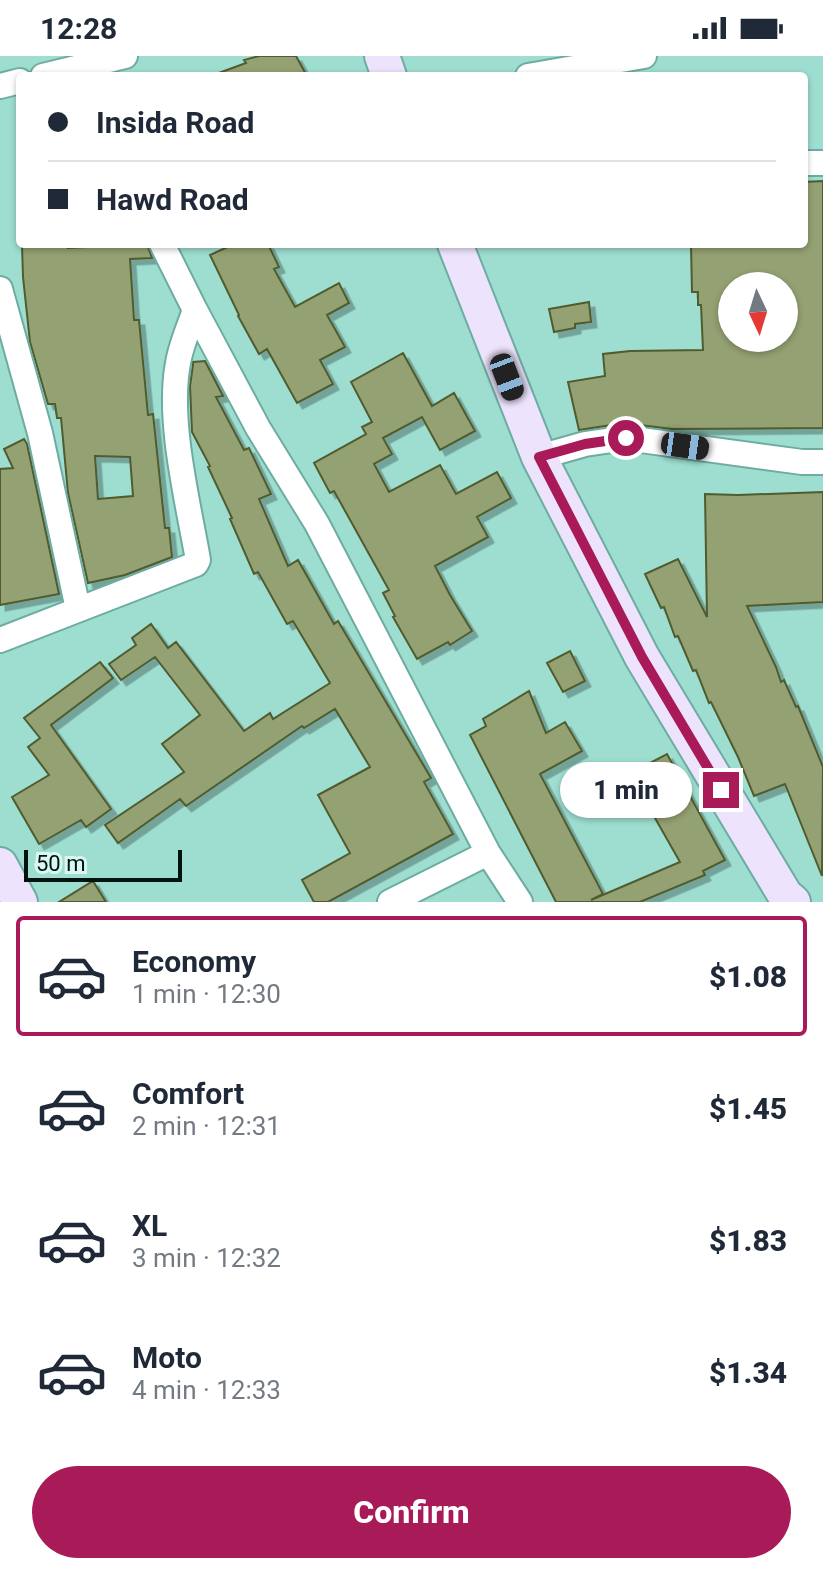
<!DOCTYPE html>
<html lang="en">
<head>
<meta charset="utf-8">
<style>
	body { margin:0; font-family:Roboto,sans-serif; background:#f6f6f7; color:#1f2937; height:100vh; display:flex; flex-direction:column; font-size:30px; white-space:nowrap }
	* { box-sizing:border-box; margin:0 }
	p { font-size:26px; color:#747a83 }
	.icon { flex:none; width:44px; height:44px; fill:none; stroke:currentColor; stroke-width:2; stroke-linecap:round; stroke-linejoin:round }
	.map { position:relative; height:846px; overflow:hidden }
	.details { display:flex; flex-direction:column; background:#fff; flex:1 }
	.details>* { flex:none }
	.guide { position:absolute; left:16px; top:16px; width:792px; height:176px; border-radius:8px; box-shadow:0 2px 6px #0004; display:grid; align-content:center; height:176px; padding:0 32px; background:#fff }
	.needle { width:52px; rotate:176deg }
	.fabs { position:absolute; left:718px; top:216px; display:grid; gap:16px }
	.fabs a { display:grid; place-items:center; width:80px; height:80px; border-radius:50%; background:#fff; box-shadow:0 2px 6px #0004; font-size:40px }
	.scale { position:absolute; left:24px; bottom:20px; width:158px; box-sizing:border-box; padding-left:8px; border:4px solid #00130f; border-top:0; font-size:22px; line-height:28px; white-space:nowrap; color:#00130f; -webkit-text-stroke:6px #d8f7f1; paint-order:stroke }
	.end { position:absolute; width:36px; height:36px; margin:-18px; border:10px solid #a91a59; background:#fff; box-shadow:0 0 0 4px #fff }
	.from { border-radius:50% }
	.bubble { position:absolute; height:56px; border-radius:28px; background:#fff; box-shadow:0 2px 6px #0004; font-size:26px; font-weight:800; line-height:56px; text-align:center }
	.car { position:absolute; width:24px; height:48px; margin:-24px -12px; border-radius:10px; box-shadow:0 0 6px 2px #0007; background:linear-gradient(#222 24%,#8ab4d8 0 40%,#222 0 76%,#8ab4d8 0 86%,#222 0) }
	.guide b { display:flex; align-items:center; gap:28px; height:76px; font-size:30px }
	.guide b+b { border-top:2px solid #e0e1e3 }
	.guide i { width:20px; height:20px; background:#1f2937 }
	ul { padding:14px 0 0; list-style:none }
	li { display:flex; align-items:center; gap:24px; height:120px; margin:0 16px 12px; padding:0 16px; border:4px solid transparent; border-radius:8px }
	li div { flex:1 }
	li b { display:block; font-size:30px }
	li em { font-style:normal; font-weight:800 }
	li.selected { border-color:#a91a59 }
	li>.icon { width:72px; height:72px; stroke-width:1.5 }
	.primary-button { display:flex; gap:16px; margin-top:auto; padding:16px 32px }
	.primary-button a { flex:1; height:92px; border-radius:48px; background:#a91a59; color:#fff; font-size:32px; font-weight:800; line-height:92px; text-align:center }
	.status { display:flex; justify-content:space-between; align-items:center; height:56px; padding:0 40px; background:#fff; direction:ltr }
	.status svg { height:22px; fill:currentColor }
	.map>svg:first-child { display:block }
	.building { fill:#94a172; stroke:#505b2f; stroke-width:2; fill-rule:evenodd; filter:url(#shadow) }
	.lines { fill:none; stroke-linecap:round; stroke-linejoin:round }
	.street-casing { stroke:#6eaca1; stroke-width:28 }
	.secondary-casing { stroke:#6eaca1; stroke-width:38 }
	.street { stroke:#fff; stroke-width:24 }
	.secondary { stroke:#ede3fd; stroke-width:34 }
	.route { stroke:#a91a59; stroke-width:10 }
</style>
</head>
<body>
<div class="status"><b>12:28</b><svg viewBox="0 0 49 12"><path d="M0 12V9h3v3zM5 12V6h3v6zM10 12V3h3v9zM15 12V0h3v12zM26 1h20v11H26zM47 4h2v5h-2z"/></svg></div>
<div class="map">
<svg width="823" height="846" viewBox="0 0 823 846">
	<defs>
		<filter id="shadow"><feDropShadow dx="5.5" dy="5.5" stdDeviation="0" flood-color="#0004"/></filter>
	</defs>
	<rect width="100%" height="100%" fill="#9eded1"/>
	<path class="building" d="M259 0H296L307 20H216V18L246 7 244 4Z
		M823 125V372L672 373 624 367 579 374 568 326 605 320 603 298 630 295 703 294 701 249H698V236H692L691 189 804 188V126ZM732 230H784V282H732Z
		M68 188V192L147 188 152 202 130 203 134 264H139L148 359 153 358 165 472H169L172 501 125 519 88 527 68 437 61 362H57L55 348H48L30 286 23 221 22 189ZM95 400 130 401 133 440 98 443Z
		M234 188H268L279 211 274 213 295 251 339 227 349 247 327 259 345 291 320 304 333 328 297 347 267 293 259 298 238 260 239 259 210 199Z
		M589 246 591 266 575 268V272L554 276 549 253Z
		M403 297 432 350 454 337 475 375 440 394 422 361 383 382 392 398 374 408 389 436 440 409 456 438 497 416 511 442 477 461 488 481 435 510 450 539 472 575 450 589 448 586 417 603 393 561 395 560 383 537 389 534 334 435 330 437 314 407 366 378 362 371 372 366 351 326Z
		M205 305 223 340 216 341 244 394 249 392 271 438 259 443 288 510 298 504 334 568 338 565 431 722 424 726 453 778 328 846H314L302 824 350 797 318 739 370 711 335 653 304 672 302 670 186 750 180 743 118 787 105 769 184 716 162 688 200 659 155 601 121 624 109 608 136 589 132 582 151 568 168 592 176 586 244 675 270 657 273 663 330 627 293 565 287 568 258 516 254 518 230 463 232 462 208 411 210 410 192 376 190 330 193 309V306Z
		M24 383 27 388 59 538 0 549V413L13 412 4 393Z
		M823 436V546L747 550 776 611 781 626 784 624 796 651 798 650 823 711 822 820 785 728 754 740 738 701 711 646 709 647 696 614 693 615 678 580 675 581 664 551 661 552 645 518 678 503 707 561 705 438 738 439Z
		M570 595 585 625 563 636 547 607Z
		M100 606 113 622 51 669 111 753 86 771 81 764 39 788 12 741 49 719 28 691 40 682 24 662Z
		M529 635 546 677 565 666 582 695 540 718 603 838 591 844 680 806 651 755 654 753 635 715 667 698 725 804 703 815 705 819 640 846H556L470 679 486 670 483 663Z
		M93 825 106 846H59Z"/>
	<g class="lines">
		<defs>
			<path id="street" d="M43 20 125 0
				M528 20 644 0
				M0 30 20 25
				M804 107H823
				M162 188 195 254 258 372 317 468 488 797 520 846
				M0 233 40 377 78 553
				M539 401 585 388 626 382 802 406H823
				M0 584 196 508 198 504C188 446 167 364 178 307 181 289 189 271 195 254
				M390 846 488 797"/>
			<path id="secondary" d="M382 0 389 20
				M455 188 539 401 642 601 785 839 793 846
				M0 809 20 846"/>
		</defs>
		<use href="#street" class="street-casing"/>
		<use href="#secondary" class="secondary-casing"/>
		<use href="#street" class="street"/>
		<use href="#secondary" class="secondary"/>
	</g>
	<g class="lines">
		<path class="route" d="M626 382 585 388 539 401 642 601 721 734"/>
	</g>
</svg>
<div class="fabs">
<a><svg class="needle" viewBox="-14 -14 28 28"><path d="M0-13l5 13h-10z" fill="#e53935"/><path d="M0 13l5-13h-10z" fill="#747a83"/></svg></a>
</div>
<div class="scale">50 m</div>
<i class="end from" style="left:626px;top:382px"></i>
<i class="end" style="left:721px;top:734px"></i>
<div class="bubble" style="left:560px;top:706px;width:132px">1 min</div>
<i class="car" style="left:507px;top:321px;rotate:159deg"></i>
<i class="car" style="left:685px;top:390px;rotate:98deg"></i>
<div class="guide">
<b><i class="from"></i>Insida Road</b>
<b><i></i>Hawd Road</b>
</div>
</div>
<section class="details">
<ul>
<li class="selected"><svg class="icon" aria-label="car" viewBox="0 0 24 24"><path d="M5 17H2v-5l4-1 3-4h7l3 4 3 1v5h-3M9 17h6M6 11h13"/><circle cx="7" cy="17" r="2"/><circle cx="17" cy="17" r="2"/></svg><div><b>Economy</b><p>1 min · 12:30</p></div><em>$1.08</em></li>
<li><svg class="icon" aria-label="car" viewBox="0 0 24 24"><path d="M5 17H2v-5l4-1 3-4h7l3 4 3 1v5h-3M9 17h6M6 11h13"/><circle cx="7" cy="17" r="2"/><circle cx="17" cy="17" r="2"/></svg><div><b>Comfort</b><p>2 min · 12:31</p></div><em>$1.45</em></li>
<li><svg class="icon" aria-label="car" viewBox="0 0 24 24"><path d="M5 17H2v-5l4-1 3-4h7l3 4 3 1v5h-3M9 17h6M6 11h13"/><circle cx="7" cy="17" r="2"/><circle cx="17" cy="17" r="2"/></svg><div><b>XL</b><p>3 min · 12:32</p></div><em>$1.83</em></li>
<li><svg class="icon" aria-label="car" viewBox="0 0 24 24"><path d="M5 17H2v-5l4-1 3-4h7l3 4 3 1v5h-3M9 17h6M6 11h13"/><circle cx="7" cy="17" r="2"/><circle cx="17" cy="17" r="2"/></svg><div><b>Moto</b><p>4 min · 12:33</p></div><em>$1.34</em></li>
</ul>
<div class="primary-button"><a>Confirm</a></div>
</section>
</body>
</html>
